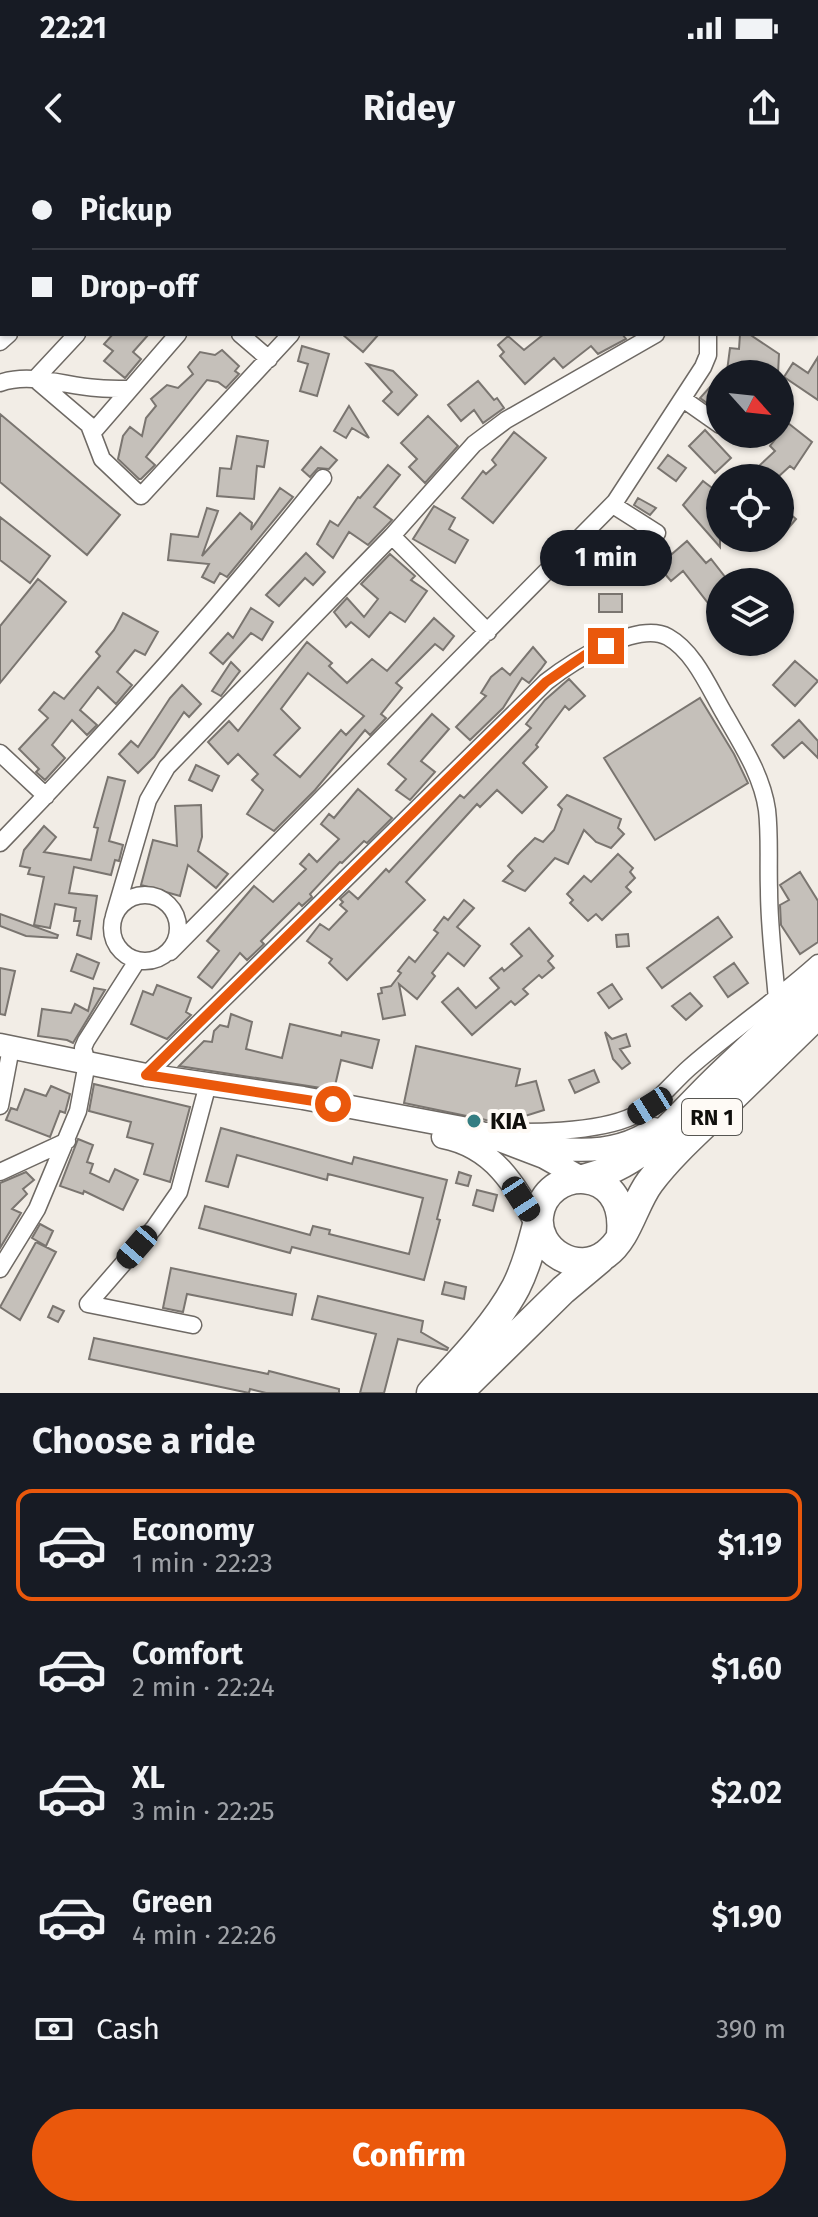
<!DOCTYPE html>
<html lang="en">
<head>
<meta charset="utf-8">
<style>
	body { margin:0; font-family:"Fira Sans",sans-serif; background:#20242c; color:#f1f3f6; height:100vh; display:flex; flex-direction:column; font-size:30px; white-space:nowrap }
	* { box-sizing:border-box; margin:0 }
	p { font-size:26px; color:#9ea1a6 }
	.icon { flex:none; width:44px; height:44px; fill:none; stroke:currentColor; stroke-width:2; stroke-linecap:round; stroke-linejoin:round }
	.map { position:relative; height:1233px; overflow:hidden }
	.side { display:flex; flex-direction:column; background:#171b24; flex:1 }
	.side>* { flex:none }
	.banner { position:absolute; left:0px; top:0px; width:818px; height:176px; box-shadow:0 2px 6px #0004; display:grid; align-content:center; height:176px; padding:0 32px; background:#171b24 }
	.needle { width:52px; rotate:117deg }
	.tools { position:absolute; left:706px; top:200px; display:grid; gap:16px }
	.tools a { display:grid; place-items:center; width:88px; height:88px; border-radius:50%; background:#171b24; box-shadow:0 2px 6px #0004; font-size:40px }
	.end { position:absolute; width:36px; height:36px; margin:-18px; border:10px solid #ea580c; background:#fff; box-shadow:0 0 0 4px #fff }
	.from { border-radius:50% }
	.bubble { position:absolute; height:56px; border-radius:28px; background:#171b24; box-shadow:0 2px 6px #0004; font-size:26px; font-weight:700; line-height:56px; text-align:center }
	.car { position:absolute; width:24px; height:48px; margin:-24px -12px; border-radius:10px; box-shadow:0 0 6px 2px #0007; background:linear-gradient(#222 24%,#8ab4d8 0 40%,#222 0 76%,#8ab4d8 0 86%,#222 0) }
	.banner b { display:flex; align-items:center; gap:28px; height:76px; font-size:30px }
	.banner b+b { border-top:2px solid #363941 }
	.banner i { width:20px; height:20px; background:#f1f3f6 }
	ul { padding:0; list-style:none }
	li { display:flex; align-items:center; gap:24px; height:112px; margin:0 16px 12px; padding:0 16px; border:4px solid transparent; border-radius:16px }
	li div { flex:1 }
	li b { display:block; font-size:30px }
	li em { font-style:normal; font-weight:700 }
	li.active { border-color:#ea580c }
	li>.icon { width:72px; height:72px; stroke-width:1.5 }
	h2 { padding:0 32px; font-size:36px; line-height:96px }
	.pay { display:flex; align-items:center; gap:20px; height:88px; padding:0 32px; font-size:30px }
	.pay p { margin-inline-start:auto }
	.cta { display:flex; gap:16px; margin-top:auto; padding:16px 32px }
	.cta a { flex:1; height:92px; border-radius:48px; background:#ea580c; color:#fff; font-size:32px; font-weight:700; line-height:92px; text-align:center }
	.status { display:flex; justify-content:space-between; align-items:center; height:56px; padding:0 40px; background:#171b24; direction:ltr }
	.status svg { height:22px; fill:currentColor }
	header { display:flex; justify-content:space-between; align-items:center; height:104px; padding:0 32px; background:#171b24; font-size:36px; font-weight:700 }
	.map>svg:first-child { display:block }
	.building { fill:#c5c0ba; stroke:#7a7570; stroke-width:2; fill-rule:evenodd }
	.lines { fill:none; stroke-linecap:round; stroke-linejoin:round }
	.street-casing { stroke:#6e6964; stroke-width:19 }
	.secondary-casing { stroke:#6e6964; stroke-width:25 }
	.highway-casing { stroke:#6e6964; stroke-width:31 }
	.street { stroke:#fff; stroke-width:16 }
	.secondary { stroke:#fff; stroke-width:22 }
	.highway { stroke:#fff; stroke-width:28 }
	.route { stroke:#ea580c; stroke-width:10 }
	.poi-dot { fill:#347d81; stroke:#fefaf5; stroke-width:3 }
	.labels { text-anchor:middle; stroke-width:8; stroke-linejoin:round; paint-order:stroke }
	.shield { fill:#fefaf5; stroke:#575652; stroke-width:2 }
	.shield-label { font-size:22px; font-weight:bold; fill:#100f0c }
	.poi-label { font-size:24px; font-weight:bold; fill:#100f0c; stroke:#fefaf5; text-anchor:start }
</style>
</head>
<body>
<div class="status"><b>22:21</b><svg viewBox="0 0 49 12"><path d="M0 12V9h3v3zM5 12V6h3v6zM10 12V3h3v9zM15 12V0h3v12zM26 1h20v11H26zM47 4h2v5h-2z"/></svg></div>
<header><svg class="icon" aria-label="back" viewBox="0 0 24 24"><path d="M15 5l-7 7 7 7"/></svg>Ridey<svg class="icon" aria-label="share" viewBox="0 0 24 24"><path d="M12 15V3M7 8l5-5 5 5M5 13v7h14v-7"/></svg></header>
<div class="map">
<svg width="818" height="1233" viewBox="0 0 818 1233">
	<rect width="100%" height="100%" fill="#f2ede6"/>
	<path class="building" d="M113 174H149L133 192 141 199 125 218 104 201 113 191 104 184Z
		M342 174H379L363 192Z
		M544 174H622L626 179 598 194 591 186 563 208 554 198 525 224 500 196 504 192 498 185 508 176 524 190Z
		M740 174H749L779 194 778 214 727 211 730 188 739 189Z
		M302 186 329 194 317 236 300 231 308 204 298 201Z
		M222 190 239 206 235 211 239 214 226 228 218 222 207 220 146 297 155 305 141 319H139L118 299 123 276 130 267 142 276 146 258 156 246 151 239 167 225 178 228 193 214 188 207 200 192 215 195Z
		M818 197V240L784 217 793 203 808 213Z
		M367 204 393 211 417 235 398 255 383 241 392 232Z
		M720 216V252L700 238Z
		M478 221 494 240 497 238 504 248 483 263 474 250 461 261 448 245Z
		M349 246 369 278 352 268 346 278 334 271Z
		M0 254 120 355 87 395 0 322Z
		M428 256 458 286 425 323 409 307 417 299 401 283Z
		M788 263 812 282 794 309 790 306 777 318H746L775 291 770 286Z
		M705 270 731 298 715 313 689 286Z
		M514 272 546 298 493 363 462 338 483 311 486 314 496 305 492 300Z
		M237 276 268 281 264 307 257 306 254 339 217 336 220 308 231 309Z
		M321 287 337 300 329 309 318 308 310 317 302 310Z
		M668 295 686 308 676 321 658 308Z
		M388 305 400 315 374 347 392 360 368 385 349 372 333 398 317 384 330 361 338 366 358 337 360 338Z
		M703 321 720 334V387L683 345Z
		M280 328 293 337 227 417 220 413 214 423 202 417 209 404 168 400 171 374 198 377 207 348 218 351 202 396 240 353 252 363 251 370Z
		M638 338 656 348 650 355 634 345Z
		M780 345 796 359 780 378Z
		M434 346 455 358 449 369 468 380 455 403 413 379Z
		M0 357 50 396 30 423 0 400Z
		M687 381 706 403 711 399 729 422H720V433L708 443 683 411 671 421 658 406Z
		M603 389 642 391 640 413 601 410Z
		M306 393 325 412 313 425 305 418 279 446 266 435Z
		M390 394 415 416 411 420 427 431 405 462 390 452 369 477 351 462 346 467 334 452 347 438 364 457 378 439 361 424Z
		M38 419 66 442 0 523V466Z
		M599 434H622V452H599Z
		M251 448 273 462 262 480 251 473 223 504 210 493 228 473 233 478Z
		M123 453 158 472 145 495 135 490 117 512 132 525 116 544 98 527 80 550 97 565 87 575 72 560 52 585 65 598 45 620 36 612 39 609 19 589 48 558 39 550 54 532 64 539 100 496 96 492 114 470Z
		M434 458 454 476 443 490 435 484 396 523 402 528 381 554 386 558 370 575 365 570 315 630 274 671 247 654 263 630 252 620 258 614 238 594 228 604 208 582 229 561 238 571 307 482 332 503 329 506 347 523 372 499 387 511ZM308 513 364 556 346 575 341 570 300 617 274 595 300 568 281 549Z
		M533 487 546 502 541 509 529 523 522 518 503 548 470 580 456 567 486 536 481 533 491 517 502 508 510 515Z
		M795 501 818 521 795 546 773 525Z
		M231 502 240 511 221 536 212 531Z
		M569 519 585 536 569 550 565 546 536 585 538 587 523 603 547 627 522 653 497 630 480 647 477 644 406 722 425 740 347 820 329 803 332 799 307 781 320 764 329 770 347 751 340 745 343 742 340 739 349 731 358 739 386 709 389 712 460 635 464 638 531 568 526 564 545 540Z
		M182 525 201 544 189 557 184 552 154 597 138 613 119 594 131 581 138 587 170 538Z
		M700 538 734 594 748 623 655 680 604 598Z
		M432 554 449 569 421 601 435 612 410 640 396 630 406 619 388 604Z
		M799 560 818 581V598L802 582 784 598 772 585Z
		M196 605 219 616 212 631 189 620Z
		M108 617 125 621 109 681 123 685 119 701 115 700 111 715 74 707 69 733 97 736 91 779 77 775 80 761H74L76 748 55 744 50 768 34 765 44 717 28 714 30 708 20 706 24 690 44 666 56 677 44 692 91 700 98 668 94 667Z
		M358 629 392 658 367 683 364 681 342 703 340 702 310 734 312 737 302 746 299 743 261 781 264 784 247 800 240 793 212 828 198 817 219 791 207 781 254 726 273 742 306 709 300 704 309 694 317 702 339 679 321 664 329 654 334 658Z
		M567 635 621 659 618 668 624 674 611 688 596 682 584 670 568 704 555 698 525 731 503 721 513 711 508 706 517 696 535 678 543 682 554 670 562 649 558 645Z
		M201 645 202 677 198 691 228 714 216 728 188 705 180 736 141 725 153 680 177 686 175 646Z
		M618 694 633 708 630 712 635 718 626 727 631 732 602 760 596 754 588 761 570 743 573 740 567 734 584 716 591 722Z
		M800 712 818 741V782L800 794 781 765 780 745 789 740 780 725Z
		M464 740 474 748 457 767 480 786 464 806 448 793 432 813 435 816 417 839 399 824 405 855 383 859 378 834 382 833 381 828 391 826 401 813 398 811 409 797 415 802 438 773 434 770 444 757 448 760Z
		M0 754 58 775 57 778 26 776 0 766Z
		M718 757 732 777 662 828 647 808Z
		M529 768 553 796 548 801 554 808 542 818 539 815 523 829 528 834 515 845 511 841 472 875 442 842 458 828 476 848 499 828 490 818 502 808 504 811 522 796 511 784Z
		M628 774 629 786 617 787 616 775Z
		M77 794 99 803 93 819 71 811Z
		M734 803 748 823 728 837 714 817Z
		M0 808 15 811 5 855 0 854Z
		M612 824 622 839 609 848 598 833Z
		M157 825 191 838 186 852 191 855 167 879 131 864 143 831 153 835Z
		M94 828 105 830 73 883 67 880 38 876 42 849 71 853 75 844 88 851Z
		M690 833 702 846 686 860 672 846Z
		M231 854 252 862 246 889 282 898 290 864 341 876 342 872 379 880 372 908 341 900 334 930 179 906 204 881 212 882 214 871 220 865 228 867Z
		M605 872 612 879 626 874 630 886 620 889 630 903 622 909 613 899Z
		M416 886 520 909 516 926 536 921 544 950 522 957 512 954 510 961 486 960 404 943Z
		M594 910 599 922 575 933 569 920Z
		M94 924 190 947 170 1022 144 1014 153 984 127 977 131 962 89 951Z
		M51 926 70 934 65 953 60 951 50 977 6 960 11 948 17 950 25 929 46 936Z
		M221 968 352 1004 354 997 447 1020 437 1059 440 1060 424 1120 292 1087 290 1093 199 1068 205 1046 310 1075 313 1066 330 1070 329 1074 409 1094 423 1038 328 1014 327 1020 237 995 228 1027 206 1021Z
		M78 979 93 985 87 1002 93 1004 90 1013 109 1022 115 1009 138 1020 123 1050 84 1031 83 1034 60 1026Z
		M26 1012 34 1020 23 1029 27 1034 12 1049 21 1053 0 1088V1023Z
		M459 1012 471 1016 468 1026 456 1023Z
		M477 1030 497 1035 493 1051 473 1045Z
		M40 1064 53 1071 46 1086 32 1078Z
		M36 1082 56 1092 20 1160 0 1147Z
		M171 1108 296 1134 292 1155 187 1134 183 1152 163 1148Z
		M445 1122 466 1127 464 1139 442 1134Z
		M318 1136 423 1161 421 1172 448 1188 447 1190 398 1179 384 1233H360L376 1174 312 1159Z
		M53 1146 64 1151 58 1162 48 1157Z
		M94 1178 268 1214 269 1211 339 1229V1233H266L250 1229 249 1233 89 1199Z"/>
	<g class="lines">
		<defs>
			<path id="street" d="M88 0 90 2
				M678 0V2
				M200 2 203 0
				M816 60 818 59
				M0 104 2 102
				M77 174 35 219 89 265 102 299 141 336 291 174
				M240 174 269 199
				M0 182 9 174
				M0 223C31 212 65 226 97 228 108 229 119 229 129 229
				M683 239 720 265
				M93 272 178 174
				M613 345 657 373
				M392 376 488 472
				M0 593 46 636
				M0 683C113 567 221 445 323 318
				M112 768a33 33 0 1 1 66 0a33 33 0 1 1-66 0Z
				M114 756 148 640 167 607 392 376 474 284 506 260 656 174
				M170 792 615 342 703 207 708 195V174
				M146 915 546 522C570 503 637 460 668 477 695 492 710 530 725 555 742 585 762 615 767 650 770 676 768 703 769 730 769 766 774 803 777 840
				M0 946 11 888
				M487 971C527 973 597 973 633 956 655 946 671 924 689 908 731 871 777 840 818 803
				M0 1012 67 981
				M0 1109 37 1049 78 951 87 903 83 888 86 881 137 801
				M193 1165 88 1144 154 1068 179 1032 208 924"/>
			<path id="secondary" d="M0 885 146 915 303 938 473 970 544 997 583 1019
				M443 977C495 987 516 1027 540 1070
				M533 984C573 993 618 994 654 969"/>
			<path id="highway" d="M583 1019C644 1004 672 963 714 922 748 889 783 857 818 825
				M621 1074C628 1002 545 1006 539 1056 535 1091 578 1116 606 1094 628 1078 634 1043 650 1022 668 998 691 977 713 956 748 922 783 888 818 854
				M431 1233C460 1202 496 1165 516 1127 527 1105 533 1080 539 1057
				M458 1233 563 1130 600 1099"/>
		</defs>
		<use href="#street" class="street-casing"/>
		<use href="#secondary" class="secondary-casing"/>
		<use href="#highway" class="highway-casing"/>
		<use href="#street" class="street"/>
		<use href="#secondary" class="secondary"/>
		<use href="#highway" class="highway"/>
	</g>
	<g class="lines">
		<path class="route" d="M333 944 146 915 546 522 585 495 606 486"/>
	</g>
	<circle class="poi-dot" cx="474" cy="961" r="8"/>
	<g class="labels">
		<rect class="shield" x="682" y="939" width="60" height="36" rx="6"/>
		<g class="shield-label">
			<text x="712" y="965">RN 1</text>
		</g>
		<g class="poi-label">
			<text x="490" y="969">KIA</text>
		</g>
	</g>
</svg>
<div class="tools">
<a><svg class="needle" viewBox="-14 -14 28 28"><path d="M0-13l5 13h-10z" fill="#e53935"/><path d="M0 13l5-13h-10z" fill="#9ea1a6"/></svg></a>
<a><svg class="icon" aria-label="locate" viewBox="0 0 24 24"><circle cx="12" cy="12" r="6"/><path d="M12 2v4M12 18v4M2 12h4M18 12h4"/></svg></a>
<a><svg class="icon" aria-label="layers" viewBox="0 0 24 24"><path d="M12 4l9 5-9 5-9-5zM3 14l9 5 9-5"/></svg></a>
</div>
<i class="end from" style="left:333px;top:944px"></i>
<i class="end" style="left:606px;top:486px"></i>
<div class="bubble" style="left:540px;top:370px;width:132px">1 min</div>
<i class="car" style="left:650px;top:946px;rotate:238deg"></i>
<i class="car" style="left:521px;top:1039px;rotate:147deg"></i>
<i class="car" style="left:137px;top:1087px;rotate:221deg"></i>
<div class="banner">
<b><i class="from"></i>Pickup</b>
<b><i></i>Drop-off</b>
</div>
</div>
<section class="side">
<h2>Choose a ride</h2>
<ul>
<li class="active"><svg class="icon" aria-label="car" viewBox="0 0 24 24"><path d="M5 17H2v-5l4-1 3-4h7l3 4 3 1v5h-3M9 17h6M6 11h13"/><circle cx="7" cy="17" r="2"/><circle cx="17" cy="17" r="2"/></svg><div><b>Economy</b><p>1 min · 22:23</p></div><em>$1.19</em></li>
<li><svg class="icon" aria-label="car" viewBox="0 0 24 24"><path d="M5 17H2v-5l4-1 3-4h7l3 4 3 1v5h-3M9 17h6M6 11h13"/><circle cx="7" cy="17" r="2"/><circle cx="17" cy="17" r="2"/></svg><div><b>Comfort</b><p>2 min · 22:24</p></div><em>$1.60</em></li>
<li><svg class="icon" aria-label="car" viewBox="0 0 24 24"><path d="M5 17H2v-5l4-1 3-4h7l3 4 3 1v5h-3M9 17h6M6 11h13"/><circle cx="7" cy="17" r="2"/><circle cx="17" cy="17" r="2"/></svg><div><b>XL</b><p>3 min · 22:25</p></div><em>$2.02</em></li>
<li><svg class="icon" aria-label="car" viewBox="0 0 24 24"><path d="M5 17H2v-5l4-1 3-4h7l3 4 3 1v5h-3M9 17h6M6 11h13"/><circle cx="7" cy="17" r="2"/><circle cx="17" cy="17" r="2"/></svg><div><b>Green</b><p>4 min · 22:26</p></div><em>$1.90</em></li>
</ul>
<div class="pay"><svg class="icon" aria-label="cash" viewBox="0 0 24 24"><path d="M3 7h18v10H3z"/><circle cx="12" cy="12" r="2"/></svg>Cash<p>390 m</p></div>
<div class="cta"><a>Confirm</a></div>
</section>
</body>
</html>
